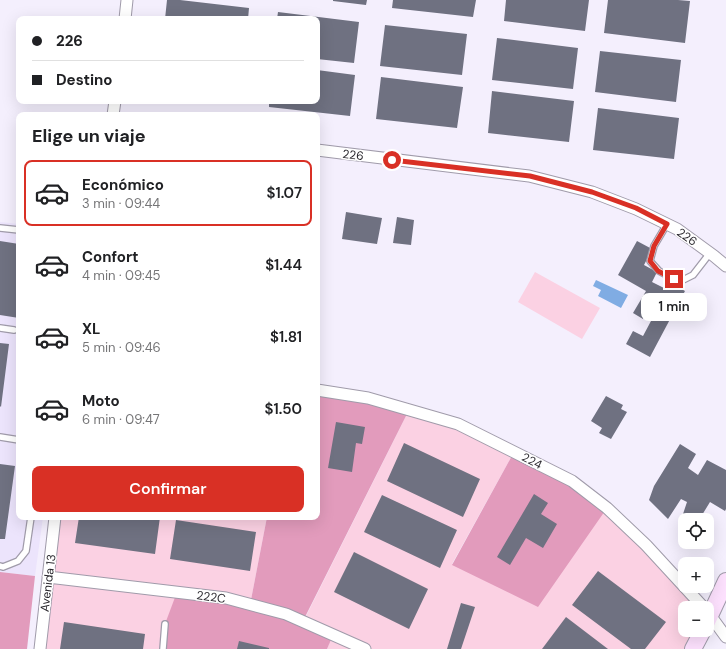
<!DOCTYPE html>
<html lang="es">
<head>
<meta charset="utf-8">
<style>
	body { margin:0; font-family:"DM Sans",sans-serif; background:#f6f6f6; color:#202124; height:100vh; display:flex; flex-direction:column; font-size:15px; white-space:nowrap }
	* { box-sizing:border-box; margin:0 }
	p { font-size:13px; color:#757577 }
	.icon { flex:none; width:22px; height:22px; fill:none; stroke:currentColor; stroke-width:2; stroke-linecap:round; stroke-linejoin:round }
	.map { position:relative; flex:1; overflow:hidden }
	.side { position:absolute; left:16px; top:112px; width:304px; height:408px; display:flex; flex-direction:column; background:#fff; border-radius:8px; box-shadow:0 4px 16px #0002 }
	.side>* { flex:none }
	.hud { position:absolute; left:16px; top:16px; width:304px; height:88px; border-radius:8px; box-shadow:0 4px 16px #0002; display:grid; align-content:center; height:88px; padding:0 16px; background:#fff }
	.fabs { position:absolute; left:678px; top:513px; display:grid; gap:8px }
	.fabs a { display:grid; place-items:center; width:36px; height:36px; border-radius:8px; background:#fff; box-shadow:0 4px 16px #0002; font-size:20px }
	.end { position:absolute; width:18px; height:18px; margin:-9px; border:5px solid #d93025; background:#fff; box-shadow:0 0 0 2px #fff }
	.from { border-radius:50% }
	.bubble { position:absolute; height:28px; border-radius:8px; background:#fff; box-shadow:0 4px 16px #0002; font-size:13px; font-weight:600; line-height:28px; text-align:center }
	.hud b { display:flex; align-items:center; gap:14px; height:38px; font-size:15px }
	.hud b+b { border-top:1px solid #e0e0e0 }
	.hud i { width:10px; height:10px; background:#202124 }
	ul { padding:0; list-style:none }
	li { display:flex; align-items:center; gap:12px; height:66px; margin:0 8px 6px; padding:0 8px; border:2px solid transparent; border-radius:8px }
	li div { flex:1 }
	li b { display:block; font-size:15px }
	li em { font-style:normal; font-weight:600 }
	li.active { border-color:#d93025 }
	li>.icon { width:36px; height:36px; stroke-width:1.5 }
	h2 { padding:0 16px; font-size:18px; line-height:48px }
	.cta { display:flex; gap:8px; margin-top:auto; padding:8px 16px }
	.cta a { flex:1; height:46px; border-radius:8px; background:#d93025; color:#fff; font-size:16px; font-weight:600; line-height:46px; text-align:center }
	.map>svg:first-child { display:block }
	.built { fill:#ece4fc }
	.green { fill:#fbd1e3 }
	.forest { fill:#e29bbc }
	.water { fill:#80ace3 }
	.building { fill:#6f7181 }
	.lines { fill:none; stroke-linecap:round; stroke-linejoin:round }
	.lane-casing { stroke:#a09baa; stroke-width:8 }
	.street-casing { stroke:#a09baa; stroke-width:13 }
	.secondary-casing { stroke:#a09baa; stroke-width:18 }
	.lane { stroke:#fff; stroke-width:5.5 }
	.street { stroke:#fff; stroke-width:11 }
	.secondary { stroke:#fde1fe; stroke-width:16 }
	.route { stroke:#d93025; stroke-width:5 }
	.labels { text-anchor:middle; stroke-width:3; stroke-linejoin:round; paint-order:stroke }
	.street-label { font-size:12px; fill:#29272d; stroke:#fff }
</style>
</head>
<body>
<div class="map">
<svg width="726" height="649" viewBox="0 0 726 649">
	<rect width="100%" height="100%" fill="#f4effd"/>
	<path class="built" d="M0 222 19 224V517H43L35 576 0 572Z"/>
	<path class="green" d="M535 272 600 308 582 339 518 302Z
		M409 410 514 452 452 564 607 508 704 608H685V630H703L693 649H327L332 635 303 622Z
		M55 517H267L250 605 163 649H40Z"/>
	<path class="forest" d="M317 390 409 410 303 621 333 635 327 649H163L165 624 177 592 250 605 267 517H317Z
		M514 452 607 508 538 607 452 565Z
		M0 572 35 576 27 649H0Z"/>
	<path class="water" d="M596 280 628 295 621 308 598 296 601 290 593 286Z"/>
	<path class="building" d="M167 0H180L249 8 248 19H165Z
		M333 0H367L366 5 333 1Z
		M393 0H476L473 17 392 8Z
		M506 0H589L585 31 504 21Z
		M608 0H678L690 1 685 43 604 33Z
		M278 12 359 22 354 63 317 59V19H277Z
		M385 25 467 34 462 75 380 66Z
		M497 38 578 48 573 89 492 80Z
		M600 51 681 60 676 102 595 92Z
		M317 70 355 75 350 116 269 107V101H317Z
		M381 77 463 87 457 128 376 119Z
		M492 91 574 101 569 142 488 133Z
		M598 108 679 118 674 159 593 150Z
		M346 212 382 218 377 244 342 239Z
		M397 217 414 220 411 245 393 243Z
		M0 241 19 244V318L0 315Z
		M637 241 652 249 644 265 657 272 652 282 666 289 669 282 685 291 650 357 626 344 633 331 643 336 659 306 652 303 643 319 633 313 646 291 618 275Z
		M0 343 9 344 1 407 0 406Z
		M606 396 623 405 621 409 627 412 611 439 599 433 602 428 591 421Z
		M336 422 365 427 362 444 356 443 352 472 328 468Z
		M404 443 480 479 463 517 387 481Z
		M680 444 696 454 688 468 698 475 707 460 726 470V509L725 511 710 502 699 520H693L683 514 687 502 681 499 668 519 649 500 654 486Z
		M0 464 15 466 5 539H0Z
		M534 494 548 503 541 514 557 524 543 548 526 538 510 565 497 557Z
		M382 495 457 530 440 568 364 532Z
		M79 517H160L155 554 75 543Z
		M176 520 256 532 250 571 170 559Z
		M354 552 428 589 409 629 334 592Z
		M598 571 666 622 645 649H631L572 605Z
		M461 603 475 607 461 649H447Z
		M566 617 608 649H542Z
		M64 622 145 634 143 649H60Z
		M239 641 269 648V649H237Z"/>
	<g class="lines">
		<defs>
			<path id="lane" d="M667 224 654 246 650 261 659 271 674 279 683 280 693 275 710 253
				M0 228 19 230
				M0 328 14 330
				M0 437 19 440
				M0 566 3 567 18 561 26 551 31 517
				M163 649 165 624"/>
			<path id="street" d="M125 19 127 0
				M113 115 115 101
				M317 150 529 176 592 192 636 209 677 229 714 256 726 266
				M317 390 368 398 458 424 572 481 607 508 646 545 704 608
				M48 577 226 598 286 614 365 649
				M707 611 726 637
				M40 649 55 517"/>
			<path id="secondary" d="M707 622 726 581
				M693 649 703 630"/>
		</defs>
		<use href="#lane" class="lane-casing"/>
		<use href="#street" class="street-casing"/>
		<use href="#secondary" class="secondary-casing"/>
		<use href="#lane" class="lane"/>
		<use href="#street" class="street"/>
		<use href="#secondary" class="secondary"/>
	</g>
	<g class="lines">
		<path class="route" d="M392 160 530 176 592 192 636 208 667 224 654 246 650 261 658 271 674 279"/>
	</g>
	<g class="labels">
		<g class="street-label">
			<text transform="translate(353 155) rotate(7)" y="4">226</text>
			<text transform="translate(687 237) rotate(35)" y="4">226</text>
			<text transform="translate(532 461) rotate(27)" y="4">224</text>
			<text transform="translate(48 583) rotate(-83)" y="4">Avenida 13</text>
			<text transform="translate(211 597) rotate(8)" y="4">222C</text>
		</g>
	</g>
</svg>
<div class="fabs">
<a><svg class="icon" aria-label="locate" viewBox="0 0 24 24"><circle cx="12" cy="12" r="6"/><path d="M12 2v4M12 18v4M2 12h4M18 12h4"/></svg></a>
<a>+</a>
<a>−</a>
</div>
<i class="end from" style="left:392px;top:160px"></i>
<i class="end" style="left:674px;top:279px"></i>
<div class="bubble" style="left:641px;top:293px;width:66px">1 min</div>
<div class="hud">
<b><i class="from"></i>226</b>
<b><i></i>Destino</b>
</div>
<section class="side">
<h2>Elige un viaje</h2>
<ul>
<li class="active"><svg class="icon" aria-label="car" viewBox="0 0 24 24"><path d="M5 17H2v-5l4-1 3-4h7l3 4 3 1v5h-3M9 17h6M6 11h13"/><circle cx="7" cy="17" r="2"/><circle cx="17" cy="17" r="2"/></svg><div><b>Económico</b><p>3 min · 09:44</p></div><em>$1.07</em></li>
<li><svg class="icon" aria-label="car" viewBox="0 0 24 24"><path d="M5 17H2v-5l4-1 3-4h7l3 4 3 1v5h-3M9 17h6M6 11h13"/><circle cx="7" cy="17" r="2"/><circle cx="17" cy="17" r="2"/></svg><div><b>Confort</b><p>4 min · 09:45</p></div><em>$1.44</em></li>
<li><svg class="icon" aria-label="car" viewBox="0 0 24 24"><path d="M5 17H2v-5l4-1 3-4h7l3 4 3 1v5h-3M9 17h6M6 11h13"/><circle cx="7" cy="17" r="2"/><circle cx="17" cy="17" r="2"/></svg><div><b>XL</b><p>5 min · 09:46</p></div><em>$1.81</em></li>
<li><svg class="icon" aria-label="car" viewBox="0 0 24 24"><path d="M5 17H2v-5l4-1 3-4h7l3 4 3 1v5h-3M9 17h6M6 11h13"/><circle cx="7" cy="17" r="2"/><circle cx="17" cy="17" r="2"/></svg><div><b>Moto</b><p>6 min · 09:47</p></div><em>$1.50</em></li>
</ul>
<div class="cta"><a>Confirmar</a></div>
</section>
</div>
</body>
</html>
